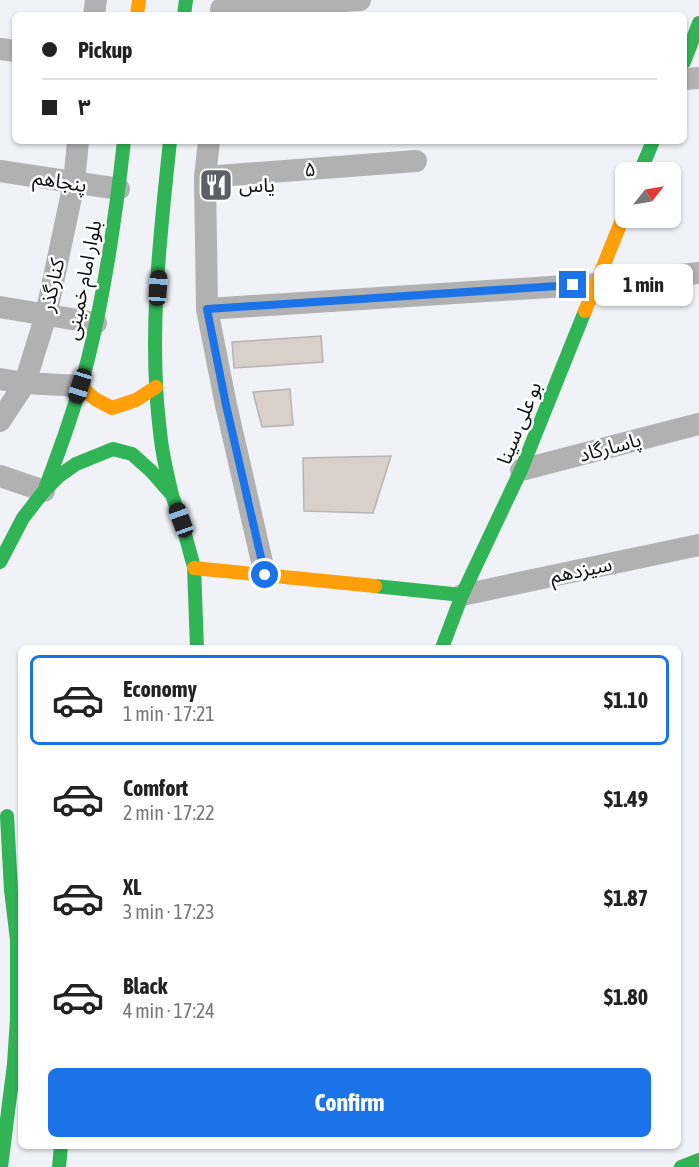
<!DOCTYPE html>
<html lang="en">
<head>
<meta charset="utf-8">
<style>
	body { margin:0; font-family:"Asap Condensed","Noto Sans Arabic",sans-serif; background:#f6f6f6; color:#222; height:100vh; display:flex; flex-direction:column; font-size:22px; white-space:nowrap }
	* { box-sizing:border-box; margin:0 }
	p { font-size:20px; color:#767676 }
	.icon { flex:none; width:33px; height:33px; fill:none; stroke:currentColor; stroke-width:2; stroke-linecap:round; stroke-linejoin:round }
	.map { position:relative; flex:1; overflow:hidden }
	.details { position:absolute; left:18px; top:645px; width:663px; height:504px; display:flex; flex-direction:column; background:#fff; border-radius:9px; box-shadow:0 2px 4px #0004 }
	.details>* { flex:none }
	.guide { position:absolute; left:12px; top:12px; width:675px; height:132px; border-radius:9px; box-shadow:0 2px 4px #0004; display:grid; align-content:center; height:132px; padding:0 30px; background:#fff }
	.needle { width:39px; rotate:59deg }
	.buttons { position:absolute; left:615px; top:162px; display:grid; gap:12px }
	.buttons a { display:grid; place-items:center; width:66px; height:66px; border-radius:9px; background:#fff; box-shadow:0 2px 4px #0004; font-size:30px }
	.end { position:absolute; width:27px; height:27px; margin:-14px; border:8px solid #1a73e8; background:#fff; box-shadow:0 0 0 3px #fff }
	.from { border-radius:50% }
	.bubble { position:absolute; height:42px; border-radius:9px; background:#fff; box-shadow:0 2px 4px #0004; font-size:20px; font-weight:700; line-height:42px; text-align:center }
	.car { position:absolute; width:18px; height:36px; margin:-18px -9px; border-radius:8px; box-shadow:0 0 4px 2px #0007; background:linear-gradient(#222 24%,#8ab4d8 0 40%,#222 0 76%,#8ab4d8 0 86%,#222 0) }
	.guide b { display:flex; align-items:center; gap:21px; height:57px; font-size:22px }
	.guide b+b { border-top:2px solid #e0e0e0 }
	.guide i { width:15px; height:15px; background:#222 }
	ul { padding:10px 0 0; list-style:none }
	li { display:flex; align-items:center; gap:18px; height:90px; margin:0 12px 9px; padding:0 18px; border:3px solid transparent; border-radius:9px }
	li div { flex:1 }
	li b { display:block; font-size:22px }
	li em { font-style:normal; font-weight:700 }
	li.on { border-color:#1a73e8 }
	li>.icon { width:54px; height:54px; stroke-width:1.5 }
	.primary-button { display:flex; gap:12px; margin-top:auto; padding:12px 30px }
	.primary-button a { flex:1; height:69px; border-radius:9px; background:#1a73e8; color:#fff; font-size:24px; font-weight:700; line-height:69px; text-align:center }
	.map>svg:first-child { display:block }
	.building { fill:#d8d0c9; stroke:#b5b4b5; stroke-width:1.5 }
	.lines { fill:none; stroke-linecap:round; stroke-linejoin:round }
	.street { stroke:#b2b1b1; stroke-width:22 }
	.fast { stroke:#30b455; stroke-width:14 }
	.slow { stroke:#ff9f0a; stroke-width:14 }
	.route { stroke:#1a73e8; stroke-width:8 }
	.labels { text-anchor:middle; stroke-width:5; stroke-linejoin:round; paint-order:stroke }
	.street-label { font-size:20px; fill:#0f1014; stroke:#fff }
	.poi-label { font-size:20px; fill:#0f1014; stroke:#fff; text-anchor:start }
</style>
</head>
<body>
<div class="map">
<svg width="699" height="1167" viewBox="0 0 699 1167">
	<rect width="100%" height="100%" fill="#f1f2f8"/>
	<path class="building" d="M321 336 323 362 234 368 232 342Z
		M290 389 293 425 262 427 253 392Z
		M391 456 373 513 304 511 303 458Z"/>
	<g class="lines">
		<path class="street" d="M221 9 360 0
			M94 15 96 0
			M0 49 15 51
			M684 79 699 78
			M209 141 205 177 207 309 226 405 265 575
			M0 171 119 189
			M205 177 416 161
			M0 307 96 323
			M207 309 596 284 699 273
			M0 379 25 383 80 386
			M0 421 25 383 46 315 74 183 78 141
			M521 470 699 424
			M0 476 44 491
			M462 595 699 545"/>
		<path class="fast" d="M184 15 186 0
			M684 62 699 23
			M170 141C160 237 148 336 160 432 162 454 167 474 172 495
			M640 172 653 141
			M46 486C62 444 77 402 88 359 106 287 116 214 124 141
			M0 562 23 518 44 491 59 476 76 464 113 449 132 454 151 471 172 495 181 520 194 567 197 648
			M375 586 462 595
			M442 648 462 595 521 470 585 311
			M1 1167 14 1064 17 1019V940L11 890 7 816
			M59 1167 61 1146
			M681 1167 699 1160"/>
		<path class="slow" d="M137 15 139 0
			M585 311 626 210
			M80 386 95 399 112 408 136 400 156 387
			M194 568 375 586"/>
	</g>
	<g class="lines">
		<path class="route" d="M265 575 226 405 207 309 573 285"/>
	</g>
	<defs>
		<symbol id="restaurant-square" viewBox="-11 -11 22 22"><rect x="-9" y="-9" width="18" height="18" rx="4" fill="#5e5f64" stroke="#fff"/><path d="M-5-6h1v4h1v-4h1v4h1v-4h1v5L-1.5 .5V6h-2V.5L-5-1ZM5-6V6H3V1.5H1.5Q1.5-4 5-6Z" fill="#fff"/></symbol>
	</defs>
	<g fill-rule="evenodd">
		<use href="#restaurant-square" x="197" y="166" width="38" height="38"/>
	</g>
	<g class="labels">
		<g class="street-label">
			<text transform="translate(310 169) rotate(-4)" y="7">۵</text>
			<text transform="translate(60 181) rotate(9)" y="7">پنجاهم</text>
			<text transform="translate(83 280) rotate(-79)" y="7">بلوار امام خمینی</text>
			<text transform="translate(52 285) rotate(-78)" y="7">کنارگذر</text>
			<text transform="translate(519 423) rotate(-68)" y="7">بو علی سینا</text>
			<text transform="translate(610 447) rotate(-15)" y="7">پاسارگاد</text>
			<text transform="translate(581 570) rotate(-12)" y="7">سیزدهم</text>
		</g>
		<g class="poi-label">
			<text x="239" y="192">یاس</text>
		</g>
	</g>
</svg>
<div class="buttons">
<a><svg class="needle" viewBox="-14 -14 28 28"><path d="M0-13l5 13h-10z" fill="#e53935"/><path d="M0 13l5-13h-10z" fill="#767676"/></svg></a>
</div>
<i class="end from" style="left:265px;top:575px"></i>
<i class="end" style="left:573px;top:285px"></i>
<div class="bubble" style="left:594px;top:264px;width:99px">1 min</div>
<i class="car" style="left:158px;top:288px;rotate:4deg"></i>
<i class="car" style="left:80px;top:386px;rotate:197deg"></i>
<i class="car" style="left:181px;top:520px;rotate:340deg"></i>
<div class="guide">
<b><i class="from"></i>Pickup</b>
<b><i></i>۳</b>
</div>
<section class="details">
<ul>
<li class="on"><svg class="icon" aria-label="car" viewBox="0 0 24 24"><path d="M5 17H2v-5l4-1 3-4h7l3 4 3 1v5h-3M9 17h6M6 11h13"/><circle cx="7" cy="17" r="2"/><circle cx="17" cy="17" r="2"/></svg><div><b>Economy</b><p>1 min · 17:21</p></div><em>$1.10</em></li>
<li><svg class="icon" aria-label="car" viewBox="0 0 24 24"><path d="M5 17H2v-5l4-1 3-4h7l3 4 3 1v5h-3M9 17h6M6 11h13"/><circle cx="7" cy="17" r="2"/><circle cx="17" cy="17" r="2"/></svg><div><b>Comfort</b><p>2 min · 17:22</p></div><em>$1.49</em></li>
<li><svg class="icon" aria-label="car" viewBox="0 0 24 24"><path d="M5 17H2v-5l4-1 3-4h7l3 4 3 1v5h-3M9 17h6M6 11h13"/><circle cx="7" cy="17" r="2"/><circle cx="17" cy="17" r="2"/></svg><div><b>XL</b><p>3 min · 17:23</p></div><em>$1.87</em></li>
<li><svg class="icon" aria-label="car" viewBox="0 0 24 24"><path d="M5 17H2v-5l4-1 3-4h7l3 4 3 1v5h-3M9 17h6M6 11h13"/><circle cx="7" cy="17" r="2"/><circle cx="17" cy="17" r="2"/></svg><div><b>Black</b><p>4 min · 17:24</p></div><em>$1.80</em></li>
</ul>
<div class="primary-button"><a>Confirm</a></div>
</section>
</div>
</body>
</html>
